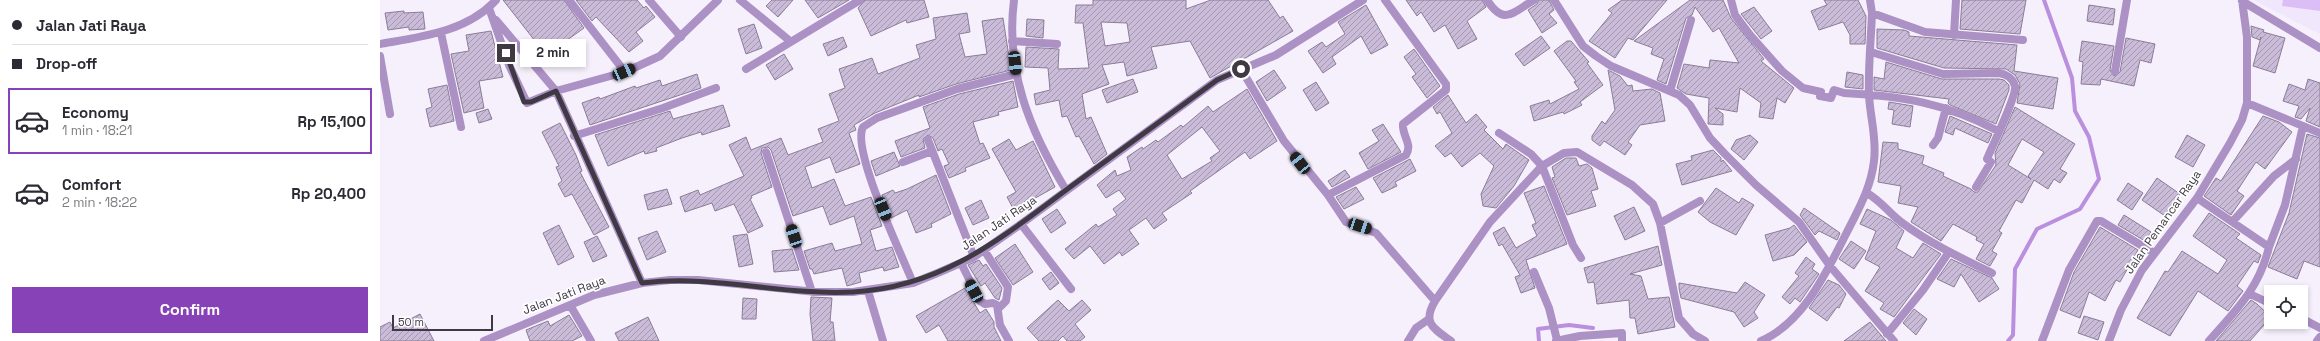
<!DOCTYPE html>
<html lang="en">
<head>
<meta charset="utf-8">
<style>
	body { margin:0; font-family:"Space Grotesk",sans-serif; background:#f7f7f7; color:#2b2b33; height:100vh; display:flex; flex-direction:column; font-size:15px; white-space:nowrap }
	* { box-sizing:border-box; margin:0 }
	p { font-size:13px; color:#7c7c81 }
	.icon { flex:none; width:22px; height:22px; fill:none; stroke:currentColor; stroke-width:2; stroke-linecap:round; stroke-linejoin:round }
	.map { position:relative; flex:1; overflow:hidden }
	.sheet { display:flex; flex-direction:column; background:#fff; width:380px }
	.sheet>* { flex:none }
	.guide { display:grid; align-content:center; height:88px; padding:0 12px; background:#fff }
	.tools { position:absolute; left:1884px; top:285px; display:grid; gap:8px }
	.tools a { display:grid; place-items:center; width:44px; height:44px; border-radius:0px; background:#fff; box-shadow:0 2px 6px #0003; font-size:20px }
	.scale { position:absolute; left:12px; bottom:10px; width:101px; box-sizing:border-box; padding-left:4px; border:2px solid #3f3944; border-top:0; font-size:11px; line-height:14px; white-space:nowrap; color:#3f3944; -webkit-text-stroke:3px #fff; paint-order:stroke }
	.end { position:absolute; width:18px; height:18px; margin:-9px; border:5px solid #3f3944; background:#fff; box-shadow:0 0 0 2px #fff }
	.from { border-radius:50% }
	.bubble { position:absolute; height:28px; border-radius:0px; background:#fff; box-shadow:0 2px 6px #0003; font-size:13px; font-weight:700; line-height:28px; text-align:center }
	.car { position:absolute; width:12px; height:24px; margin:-12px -6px; border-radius:5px; box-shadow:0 0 3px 1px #0007; background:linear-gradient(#222 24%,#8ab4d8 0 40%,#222 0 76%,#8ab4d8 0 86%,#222 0) }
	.guide b { display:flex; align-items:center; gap:14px; height:38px; font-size:15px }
	.guide b+b { border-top:1px solid #e1e1e2 }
	.guide i { width:10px; height:10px; background:#2b2b33 }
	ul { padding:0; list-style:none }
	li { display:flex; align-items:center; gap:12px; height:66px; margin:0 8px 6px; padding:0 4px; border:2px solid transparent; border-radius:0px }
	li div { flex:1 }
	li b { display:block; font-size:15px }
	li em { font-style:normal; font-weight:700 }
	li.on { border-color:#8642b6 }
	li>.icon { width:36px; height:36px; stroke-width:1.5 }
	.button { display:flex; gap:8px; margin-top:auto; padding:8px 12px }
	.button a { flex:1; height:46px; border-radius:0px; background:#8642b6; color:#fff; font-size:16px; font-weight:700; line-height:46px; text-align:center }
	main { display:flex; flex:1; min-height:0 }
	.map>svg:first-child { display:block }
	.built { fill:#f1e7fc }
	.green { fill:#dcbef7 }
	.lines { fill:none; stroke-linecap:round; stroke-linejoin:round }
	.stream { stroke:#ba90de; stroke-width:4 }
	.building { fill:url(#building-hatch); stroke:#8a7d97; fill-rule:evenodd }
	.minor { stroke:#ac91c5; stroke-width:8 }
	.route { stroke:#3f3944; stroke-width:5 }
	.labels { text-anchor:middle; stroke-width:3.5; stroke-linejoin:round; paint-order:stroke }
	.street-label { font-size:12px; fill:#3f3944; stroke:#fff }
</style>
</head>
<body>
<main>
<section class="sheet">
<div class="guide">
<b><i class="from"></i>Jalan Jati Raya</b>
<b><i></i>Drop-off</b>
</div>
<ul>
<li class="on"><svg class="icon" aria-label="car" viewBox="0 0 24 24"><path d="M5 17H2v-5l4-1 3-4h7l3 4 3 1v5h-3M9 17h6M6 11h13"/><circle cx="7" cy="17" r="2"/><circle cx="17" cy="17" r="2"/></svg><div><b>Economy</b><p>1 min · 18:21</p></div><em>Rp 15,100</em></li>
<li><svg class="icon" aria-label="car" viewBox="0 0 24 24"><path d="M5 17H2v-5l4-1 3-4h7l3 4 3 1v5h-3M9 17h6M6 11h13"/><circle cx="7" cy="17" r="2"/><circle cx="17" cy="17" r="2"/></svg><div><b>Comfort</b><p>2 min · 18:22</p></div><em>Rp 20,400</em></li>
</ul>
<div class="button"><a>Confirm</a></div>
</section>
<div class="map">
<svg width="1940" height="341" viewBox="0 0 1940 341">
	<defs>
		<pattern id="building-hatch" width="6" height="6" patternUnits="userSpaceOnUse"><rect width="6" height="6" fill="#cabbd8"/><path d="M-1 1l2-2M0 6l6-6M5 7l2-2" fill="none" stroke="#a599b1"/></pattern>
	</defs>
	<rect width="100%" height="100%" fill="#f6f0fc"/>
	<path class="built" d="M1873 0H1940V34Z"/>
	<path class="green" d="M1903 0H1940V11L1902 6Z"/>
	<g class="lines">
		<path class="stream" d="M1159 341 1158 329 1189 325 1213 328
			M1628 341 1633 335 1635 269 1657 229 1700 209 1719 179 1709 137 1695 111 1692 78 1664 0"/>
	</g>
	<path class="building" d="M123 0H184L204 28 166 55Z
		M196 0H257L264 8 266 6 275 17 256 32 263 41 249 52 216 17 212 21Z
		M392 0H413L398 17 386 6Z
		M425 0H469L438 18Z
		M485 0H544L549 17 527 23 526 20 491 36 478 8Z
		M713 0H806V9L831 0H888L900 18 903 16 913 31 830 78 810 41 771 47 777 68 747 76 744 62 722 65 729 84 702 94 706 119 711 117 727 154 714 164 699 136 696 137 687 116 682 117 679 100 656 105 654 94 670 90 668 68 645 67 646 47 679 49 678 69 709 68 703 23H695L696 5H713ZM721 22 747 23 750 42 725 46Z
		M1026 0H1102L1106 7 1087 21 1097 39 1078 49 1065 25 1054 32 1041 12 1037 16Z
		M1159 0H1169L1174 10 1169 14 1177 23 1162 33 1148 10 1157 4Z
		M1242 0H1287L1253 40 1248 38 1235 58 1209 41 1232 13 1228 10Z
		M1310 0H1343L1351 18 1384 59 1381 61 1414 88 1405 103 1397 98 1393 119 1379 117 1381 103 1360 88 1357 112 1335 108 1343 114V125L1328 124 1329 98 1306 94 1297 88 1304 64 1329 68 1330 60 1359 63 1339 28 1333 32 1315 7 1312 15 1306 18 1286 84 1277 80 1284 59 1271 54 1273 48 1254 41Z
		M1444 0H1478L1486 16 1485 44H1470V35L1463 22 1439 30 1431 11 1447 5Z
		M1582 0H1646L1640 34 1580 29Z
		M986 5 1008 45 991 54 981 36 952 57 956 64 943 73 928 51 942 42 946 47 965 34 958 22Z
		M1709 5 1735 9 1733 25 1707 21Z
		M1374 7 1392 31 1381 39 1361 14Z
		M24 11V13L43 12 45 29 29 30V27L8 30 5 13Z
		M587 13 590 32 579 34 585 57 607 54 602 21 623 18 631 70 576 84 539 97V95L495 113 474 125 476 130 469 133 480 164 456 173 450 157 425 167 432 188 454 179 465 206 491 197 502 226 490 230 496 251 512 247 519 267 504 271 503 267 479 273 481 282 467 286 462 268 434 274 432 269H430L424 251 452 243 455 251 482 244 474 216 450 225 443 206 413 216 391 150 388 147 382 148 381 153 392 187 371 196 372 198 370 199 383 226 368 233 354 204 335 211 332 203 305 212 300 197 318 190 320 195 364 176 349 145 366 137 371 150 401 138 408 155 443 142 438 129 459 121 449 94 465 88 459 69 492 58 498 74 540 58 536 45 556 39 553 18Z
		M647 19 664 20 663 38 646 36Z
		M374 24 382 48 366 54 358 29Z
		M1871 26 1884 30 1883 32 1905 38 1895 73 1873 66 1881 37 1880 40 1872 37Z
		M1497 29 1524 30 1529 32V36L1637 45 1634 71 1678 78 1673 109 1637 103 1640 84 1635 75 1626 69 1564 68 1497 48Z
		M111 31 123 77 99 81 104 108 84 113 71 54 89 51 86 35Z
		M1161 36 1170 48 1144 66 1135 54Z
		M463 37 467 47 448 56 443 44Z
		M1746 38 1775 44 1771 63 1760 60 1754 86 1721 79 1720 85 1701 84 1703 62 1699 61 1702 41 1734 46 1730 70 1734 76 1740 72Z
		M1187 41H1191L1209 62 1207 63 1223 85 1200 102 1202 105 1184 114 1183 112 1154 121 1150 106 1169 100 1170 104 1199 89 1194 82 1196 81 1174 51Z
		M1034 49 1060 86 1047 98 1032 77 1036 74 1024 57Z
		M404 54 413 69 395 80 386 65Z
		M1506 62 1562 79H1619L1624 80 1629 85V90L1616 124 1570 105 1568 103 1569 99 1494 90V77L1504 79Z
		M894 70 906 88 887 101 876 82Z
		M1228 70 1240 76 1248 86 1252 85 1253 91 1272 89 1280 93 1285 121 1260 125 1248 142 1252 145 1245 155 1224 141 1220 146 1212 140V136L1222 121 1225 124 1235 110Z
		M1467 72 1483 75V89L1465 87Z
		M317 74 321 88 210 125 202 103 219 97 220 99 255 86 256 88 280 80 282 86Z
		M753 79 758 92 727 103 722 90Z
		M1928 79 1940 83V127L1926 121 1930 108 1921 119 1915 117 1919 106 1903 101 1909 84 1925 90Z
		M633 81 638 107 618 112 619 115 593 122 600 144 603 143 610 158 585 168 586 171 569 178 564 166 569 164 562 149 558 151 553 138 548 135 543 139 545 148 521 157 515 141 550 128 543 107 579 94Z
		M936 82 949 103 936 111 923 90Z
		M67 85 74 121 50 127 46 109 52 107 48 89Z
		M867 89 897 141 870 159 865 152 810 191 812 193 782 213 787 220 774 229 766 218 749 230 759 244 742 256 740 252 724 264 710 246 694 259 685 249 716 224 718 227 737 215 733 209 746 199 739 190 726 198 717 185 735 170 737 176 751 170 747 157 762 147 763 149 776 140 778 142 801 125 803 127 828 106 833 112ZM822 127 840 151 830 158 832 161 802 179 787 155Z
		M1068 95 1086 123 1096 114 1107 127 1104 130 1123 149 1126 144 1149 160 1134 186 1116 208 1103 206 1101 194 1114 166 1100 153 1082 167 1071 153 1065 157 1055 146 1072 133 1060 112 1057 114 1053 107Z
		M1509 102 1533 106 1530 127 1512 124 1514 110 1508 109Z
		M343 105 350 126 322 135 321 132 302 138 276 148 277 151 265 154 264 151 228 166 215 135 290 111 293 119Z
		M1635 107 1695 144 1680 169 1687 173 1680 183 1674 179 1668 189 1654 180 1642 203 1636 200 1619 231 1622 233 1612 251 1617 254 1610 266 1596 259 1604 244 1596 240 1597 237 1573 224 1561 241 1531 222 1538 207 1518 203 1521 186 1498 182 1503 142 1518 143V149L1544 156 1542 164 1564 173 1563 176 1591 189 1594 192H1598L1616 165 1615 153ZM1642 139 1664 152 1648 176 1651 179 1628 165Z
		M108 109 112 119 99 123 96 113Z
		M1570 116 1612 134 1608 143 1575 128 1573 135 1565 132Z
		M1883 116 1899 122 1912 132 1885 169 1876 162 1857 191 1864 196 1851 215 1824 196 1836 178 1841 181Z
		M180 123 196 155 202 171 200 172 229 227 214 235 192 194 185 197 178 184 182 181 176 167 179 166 162 132Z
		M1003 124 1021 152 988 169 979 153 999 141 992 130Z
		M1927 134 1940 138V267L1924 261 1917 279 1888 267 1909 213Z
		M1370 135 1378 142 1364 160 1351 149 1356 140Z
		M1807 135 1825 145 1813 167 1795 157Z
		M629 139 636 150 653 141 675 187 634 210 627 197 636 192 612 149Z
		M1333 150 1341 158V162L1343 160 1352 171 1302 185 1296 164 1312 160 1311 156Z
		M514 152 520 166 496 176 491 161Z
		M1186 158H1196L1199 166 1207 164 1212 168 1218 189 1211 191 1216 206 1187 215 1172 178 1175 177 1172 167Z
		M1030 159 1036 171 1015 182 1017 186 1002 193 993 178Z
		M965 170 970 177 952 187 948 181Z
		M556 175 571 214 551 224 552 227 536 233 527 210 511 218 502 195 513 190 515 193 527 189Z
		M1777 178 1800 194 1785 216 1762 200Z
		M1748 183 1763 193 1752 210 1737 200Z
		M1164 186 1187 244 1146 260 1155 288 1141 293 1135 277 1140 275 1122 244 1119 246 1113 233 1124 227 1136 248 1157 236 1152 225 1156 223 1144 193Z
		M976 187 984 199 964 209 956 197Z
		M1336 188 1359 203 1362 198 1374 205 1356 235 1330 222 1318 212Z
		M287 189 292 204 268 210 264 195Z
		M601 200 609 218 593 225 585 208Z
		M1254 207 1265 231 1245 240 1234 216Z
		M1424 208 1460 233 1457 240 1439 231 1435 235 1420 215Z
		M677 209 686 223 671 233 662 219Z
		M1487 209 1511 220 1524 231 1516 248 1533 258 1543 243 1561 254 1514 317 1500 309 1504 303 1485 291 1500 267 1485 259 1496 231 1480 224Z
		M1829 213 1860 234 1856 238 1881 255 1879 260 1878 263 1874 261 1857 286 1863 291 1848 311 1818 291 1790 336 1757 318 1785 271 1788 272 1802 251 1838 274 1847 260 1813 236Z
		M1744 215 1771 232 1765 241 1738 225Z
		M179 225 194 257 178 265 163 233Z
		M1414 225 1427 242 1414 255 1393 261 1385 235 1410 228Z
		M1720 227 1758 250 1740 282 1736 280 1725 301 1709 292 1700 318 1680 310 1694 272Z
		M277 231 286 252 267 260 258 238Z
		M367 234 373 264 359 267 353 236Z
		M217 236 227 256 213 262 204 242Z
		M1471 241 1486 251 1474 269 1459 259Z
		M635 244 653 272 633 285 615 258Z
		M1278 246 1282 265 1250 274 1261 276 1268 299 1289 297 1295 327 1258 334 1255 318H1250L1249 300 1217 304 1214 282 1208 283 1204 268Z
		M412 249 419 270 394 272 392 251Z
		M1426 257 1435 264 1432 269 1439 274 1420 302 1415 298 1410 304 1402 297 1419 276 1415 273Z
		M1571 259 1612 278 1619 289 1599 302 1581 274 1574 287 1557 279Z
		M599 260 603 266 606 264 622 288 619 300 615 298 605 283 601 286 588 265Z
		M671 272 679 283 670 290 662 279Z
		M1448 280 1459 285 1466 294 1459 308 1457 307 1447 321 1429 308Z
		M1365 282 1385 295 1374 312 1378 318 1364 327 1354 312 1301 298 1299 288V283L1357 293Z
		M585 288 600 313 606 309 614 322V327L621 341H568L559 325 546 333 536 316Z
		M431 297 452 298 450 322H453L455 341H433L430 314Z
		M363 298 377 299 376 319H362Z
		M678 300 689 311 702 300 711 310 695 324 705 337 700 341H687L683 336 678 341H659L647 328Z
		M1871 300 1877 304 1891 317 1870 341H1836Z
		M1534 309 1547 319 1536 335 1523 323Z
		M40 314 54 341H0V327L10 322 13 328Z
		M189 315 202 336 192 341H150L146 330 168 321 170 326Z
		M1704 316 1724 322 1718 340 1698 333Z
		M268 317 279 341H239L235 333Z
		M1490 322 1506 341H1464Z"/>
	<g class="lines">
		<path class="minor" d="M189 0 245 72
			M269 0 301 37
			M360 0 410 41
			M634 0C625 71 650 131 686 190
			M1107 0C1124 26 1132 13 1154 0
			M1174 0 1203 46 1216 56 1231 66 1299 95 1310 105 1330 138 1345 154 1376 185 1419 222 1450 266 1514 341
			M1351 0 1355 15 1370 35 1402 71 1423 88 1441 92 1440 96 1451 98 1454 90 1464 93C1522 96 1566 103 1618 131
			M1862 1 1940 48
			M109 8 129 65 147 103 176 91 245 72 280 56 338 0
			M1492 13 1545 32 1643 40
			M116 20 176 91 262 283
			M61 33 81 127
			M1574 35 1576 0
			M632 41 677 44
			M0 44C40 37 87 32 116 0
			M1491 52 1563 74 1619 73C1626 74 1633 78 1635 86 1637 96 1612 146 1607 159L1611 162 1596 187
			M0 56 10 114
			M366 69 480 0
			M861 69 904 141 948 195 966 222 996 233 1055 301
			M1735 71 1747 0
			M1290 91 1311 20
			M1867 103 1940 133
			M1119 133 1151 154 1162 166 1193 245 1201 258
			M194 136 283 108 336 88
			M548 140 594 257
			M1553 145 1558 138 1566 108
			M386 152 432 292
			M523 162 552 151
			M1487 193C1501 201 1508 212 1521 222 1549 243 1581 258 1612 273
			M948 195 1026 155C1033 143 1022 137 1023 124L1066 90V84L1005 0
			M1817 198 1889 247C1879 289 1856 310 1829 341
			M1853 221 1894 176 1916 159
			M1280 223 1320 201
			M641 224 691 289
			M1889 247 1905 205 1923 126
			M604 250 628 287 626 301 618 309
			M581 263 600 301 605 304 613 303 617 305 620 325 629 341
			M1154 272 1169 308 1177 340
			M533 283C522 255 471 150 483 127L497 118 577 89 636 74
			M488 291 503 341
			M1870 294 1891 304
			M190 305 211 341
			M1921 318 1940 328
			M1507 334 1543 290 1569 252
			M104 341 214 295 262 283 290 280H318L436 292H473L533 283 560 272 594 257 641 224 837 80 896 55 983 0
			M1028 341 1036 328 1049 319
			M1071 341C1053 328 1042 323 1055 301L1110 222 1162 166 1184 153 1197 152 1252 185 1273 204 1280 223 1299 318 1313 334 1325 341
			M1176 341 1200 336 1242 333V341
			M1381 341C1423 323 1446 273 1466 234 1478 210 1491 188 1494 161 1497 138 1490 117 1489 95 1488 68 1491 40 1492 13L1490 0
			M1662 341 1689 270 1717 221H1721L1774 253
			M1729 341 1741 310 1762 270 1817 198 1850 143 1862 120 1867 103V37L1862 0
			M1937 341 1940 337"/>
	</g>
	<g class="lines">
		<path class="route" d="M126 53 144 102H151L176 91 262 283C335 274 402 296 473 292 566 287 626 234 697 182 744 148 791 114 837 80L861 69"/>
	</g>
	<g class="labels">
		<g class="street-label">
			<text transform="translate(1783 222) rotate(-55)" y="4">Jalan Pemancar Raya</text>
			<text transform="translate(619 223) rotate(-34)" y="4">Jalan Jati Raya</text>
			<text transform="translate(184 295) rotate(-21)" y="4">Jalan Jati Raya</text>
		</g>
	</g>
</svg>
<div class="tools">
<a><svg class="icon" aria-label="locate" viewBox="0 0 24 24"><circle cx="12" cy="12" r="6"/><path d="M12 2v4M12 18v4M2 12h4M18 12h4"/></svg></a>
</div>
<div class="scale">50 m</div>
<i class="end from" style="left:861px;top:69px"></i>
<i class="end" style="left:126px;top:53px"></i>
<div class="bubble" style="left:140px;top:39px;width:66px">2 min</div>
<i class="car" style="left:635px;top:63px;rotate:174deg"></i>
<i class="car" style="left:244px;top:72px;rotate:66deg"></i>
<i class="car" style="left:920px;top:163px;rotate:322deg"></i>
<i class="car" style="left:503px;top:209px;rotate:158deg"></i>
<i class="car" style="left:980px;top:226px;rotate:108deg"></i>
<i class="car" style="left:414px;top:236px;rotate:342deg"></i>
<i class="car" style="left:594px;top:291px;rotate:332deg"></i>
</div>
</main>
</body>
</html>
